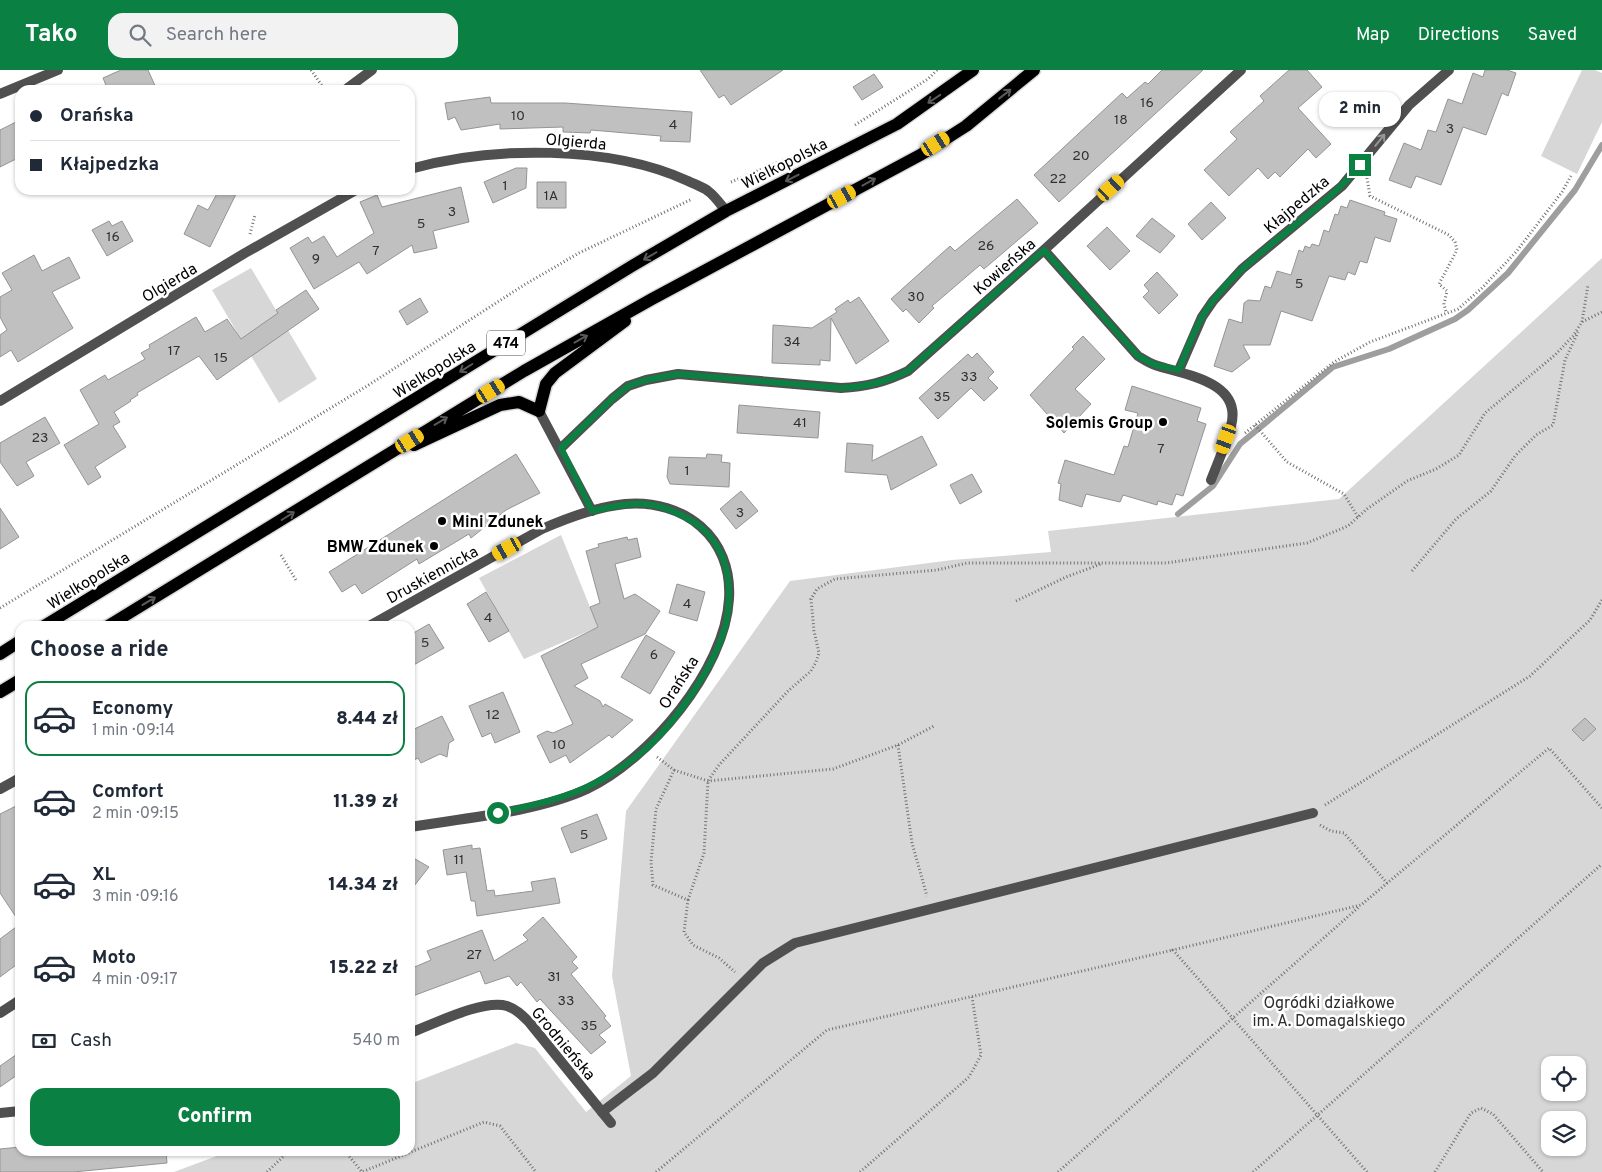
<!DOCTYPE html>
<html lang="en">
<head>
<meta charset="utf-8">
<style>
	body { margin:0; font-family:Overpass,sans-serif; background:#f2f2f3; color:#1f2937; height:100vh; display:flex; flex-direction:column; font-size:19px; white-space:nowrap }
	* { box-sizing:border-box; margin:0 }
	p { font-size:16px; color:#747a83 }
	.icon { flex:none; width:28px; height:28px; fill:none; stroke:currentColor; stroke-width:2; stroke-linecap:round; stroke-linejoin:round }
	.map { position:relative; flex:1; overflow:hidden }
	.details { position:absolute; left:15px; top:551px; width:400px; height:535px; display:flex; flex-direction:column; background:#fff; border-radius:15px; box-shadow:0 1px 4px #0004 }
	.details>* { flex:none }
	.guide { position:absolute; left:15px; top:15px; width:400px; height:110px; border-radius:15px; box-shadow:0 1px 4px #0004; display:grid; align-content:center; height:110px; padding:0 15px; background:#fff }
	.buttons { position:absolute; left:1541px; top:986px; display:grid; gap:10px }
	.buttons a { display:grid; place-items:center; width:45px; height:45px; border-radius:10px; background:#fff; box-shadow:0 1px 4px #0004; font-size:25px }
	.end { position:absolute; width:22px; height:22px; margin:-11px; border:6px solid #0b8043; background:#fff; box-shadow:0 0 0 2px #fff }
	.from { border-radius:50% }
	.bubble { position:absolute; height:35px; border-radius:15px; background:#fff; box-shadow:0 1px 4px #0004; font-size:16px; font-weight:800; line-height:35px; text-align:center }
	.car { position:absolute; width:15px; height:30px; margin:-15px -8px; border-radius:6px; box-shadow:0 0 4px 1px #0007; background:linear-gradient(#f5c518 24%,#345 0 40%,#f5c518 0 76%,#345 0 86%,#f5c518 0) }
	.guide b { display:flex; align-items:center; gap:18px; height:48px; font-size:19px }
	.guide b+b { border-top:1px solid #e0e1e3 }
	.guide i { width:12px; height:12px; background:#1f2937 }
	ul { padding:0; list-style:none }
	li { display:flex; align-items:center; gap:15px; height:75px; margin:0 10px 8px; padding:0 5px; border:2px solid transparent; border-radius:15px }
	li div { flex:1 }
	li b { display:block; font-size:19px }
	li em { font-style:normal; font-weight:800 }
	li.current { border-color:#0b8043 }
	li>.icon { width:45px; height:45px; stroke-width:1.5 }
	h2 { padding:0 15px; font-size:22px; line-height:60px }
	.pay { display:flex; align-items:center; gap:12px; height:55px; padding:0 15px; font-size:19px }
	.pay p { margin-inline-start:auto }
	.cta { display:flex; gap:10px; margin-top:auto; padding:10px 15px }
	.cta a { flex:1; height:58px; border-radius:15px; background:#0b8043; color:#fff; font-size:20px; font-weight:800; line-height:58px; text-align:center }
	header { display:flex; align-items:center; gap:30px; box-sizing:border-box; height:70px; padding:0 25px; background:#0b8043; color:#fff }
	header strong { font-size:24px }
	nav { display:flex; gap:28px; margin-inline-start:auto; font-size:18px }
	.search { width:350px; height:45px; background:#f2f2f3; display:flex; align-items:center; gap:12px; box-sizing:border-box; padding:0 18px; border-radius:15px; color:#747a83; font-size:19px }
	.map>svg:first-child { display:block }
	.green { fill:#d7d7d7; fill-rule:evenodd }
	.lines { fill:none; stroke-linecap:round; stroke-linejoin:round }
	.stream { stroke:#9e9e9e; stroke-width:6 }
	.building { fill:#c0c0c0; stroke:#949494 }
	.primary-casing { stroke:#dbdbdb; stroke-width:15 }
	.path { stroke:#727272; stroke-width:3; stroke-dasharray:1 2.5; stroke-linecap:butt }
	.service { stroke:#505050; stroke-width:10 }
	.minor { stroke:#505050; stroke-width:10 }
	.primary { stroke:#000; stroke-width:12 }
	.oneway { stroke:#595959 }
	.oneway2 { stroke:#969696 }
	.route { stroke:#0b8043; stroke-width:6 }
	.poi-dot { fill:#000; stroke:#fff; stroke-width:2 }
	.labels { text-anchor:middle; stroke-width:5; stroke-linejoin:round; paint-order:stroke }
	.number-label { font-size:14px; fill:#303030 }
	.shield { fill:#fff; stroke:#4c4c4c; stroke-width:1 }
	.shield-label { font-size:15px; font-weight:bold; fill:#000 }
	.street-label { font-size:16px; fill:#000; stroke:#fff }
	.poi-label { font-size:16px; font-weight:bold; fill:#000; stroke:#fff; text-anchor:end }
	.park-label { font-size:16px; fill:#2e2e2e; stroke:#fff }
</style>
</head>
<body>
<header>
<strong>Tako</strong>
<div class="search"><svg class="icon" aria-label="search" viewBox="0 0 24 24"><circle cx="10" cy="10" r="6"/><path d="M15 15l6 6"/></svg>Search here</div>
<nav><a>Map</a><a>Directions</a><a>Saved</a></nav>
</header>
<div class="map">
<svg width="1602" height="1102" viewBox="0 0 1602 1102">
	<rect width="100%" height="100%" fill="#fff"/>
	<path class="green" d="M1582 0H1595L1602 3V52L1577 104 1541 86Z
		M1602 188V1102H174L230 1081H410V1014L516 973 535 978 586 1042 631 1006 612 906 626 741 790 511 952 490 1051 482 1048 461 1339 429ZM1550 995H1578V1022H1550ZM1550 1050H1578V1078H1550Z
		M251 198 317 309 279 333 212 220Z
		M561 465 598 557 524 589 479 508Z"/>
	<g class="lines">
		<path class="stream" d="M1178 444 1213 416 1240 374 1333 297 1389 279 1455 249 1468 240 1508 203 1575 120 1602 75"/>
	</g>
	<path class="building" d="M121 0H148L157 20H108L103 8Z
		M700 0H783L731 35 724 25 719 28Z
		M1162 0H1203L1059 132 1034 105 1122 23 1127 28 1145 12 1148 14Z
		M1289 0H1307L1322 17 1298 38 1331 74 1316 88 1308 79 1280 107 1275 102 1268 109 1258 98 1229 126 1204 100 1237 69 1230 62 1264 31 1260 26Z
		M1485 0H1507L1516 3 1508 26 1502 23 1486 65 1463 57 1441 115 1416 106 1411 118 1389 110 1404 73 1421 80 1428 60 1436 62 1448 29 1462 34 1473 3 1483 7Z
		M874 4 883 17 862 30 853 17Z
		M490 27 491 33H565L692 42 690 72 660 71 661 66 591 60 590 63 563 62V57L500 59V54L461 60 455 47 448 50 445 33Z
		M20 50V87L0 97V60Z
		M516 98H527L526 118 493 133 484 112Z
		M537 112H566V138H537Z
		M461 117 469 152 433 161 437 178 414 183 412 175 367 204 359 192 314 219 290 178 308 167 312 173 324 166 337 187 374 163 360 132 377 125 382 137Z
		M219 120H238L210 177 184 164 198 135 208 140Z
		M1017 129 1038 153 984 199 980 195 932 236 934 238 919 253 906 239 903 242 891 229 950 176 955 181Z
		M1350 130 1385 142 1384 145 1397 149 1390 172 1375 167 1367 193 1360 191 1355 205 1348 202 1345 210 1329 206 1312 251 1281 241 1270 275H1243L1250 288 1232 302 1214 296 1229 249 1242 253 1244 233 1248 230 1260 231 1265 216 1271 218 1277 201 1291 205 1299 180 1303 182 1305 176 1310 178 1312 174 1319 176 1324 160 1329 162 1335 144 1338 145 1341 136 1347 138Z
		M1211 132 1226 148 1202 170 1188 154Z
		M1152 148 1175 166 1160 183 1136 166Z
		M109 151 112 156 122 151 133 171 107 186 92 160Z
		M1107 157 1130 181 1110 200 1087 176Z
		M34 185 42 201 69 187 80 208 52 222 73 258 18 292 11 280 0 287V265L7 260 0 247V227L12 220 2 203Z
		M1157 202 1178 225 1159 244 1143 227 1149 221 1144 215Z
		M306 220 319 239 217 310 199 286 137 323 138 325 130 330 131 331 114 342 120 352 113 356 126 377 95 397 101 407 88 415 64 375 99 354 80 320 105 305 108 310 145 289 141 283 150 278 149 275 196 247 205 262 227 249 241 269 278 243 276 240Z
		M859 227 889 271 856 294 831 248 830 291 820 290V295L772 293 773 255 812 258 837 242 835 239 848 230 850 233Z
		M420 228 428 242 407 255 399 241Z
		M1083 266 1105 289 1075 319 1091 334 1064 363 1030 325 1074 279 1072 277Z
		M977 283 994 302 988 308 998 318 984 331 971 318 938 349 919 328 968 284 972 288Z
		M1132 316 1201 338 1197 351 1206 354 1183 426 1176 424 1172 435 1158 431 1157 435 1123 425 1120 432 1086 424 1082 437 1059 430 1061 414 1058 413 1065 390 1114 405 1124 376 1128 377 1138 343 1125 340Z
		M739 335 820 342 818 368 737 363Z
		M45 347 60 373 26 392 34 406 17 416 0 392V373Z
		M922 366 937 395 891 420 887 405 845 402 847 373 873 375 872 391Z
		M516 384 540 423 506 440 471 468 469 464 419 494 417 489 362 524 355 514 342 522 329 502Z
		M707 384 722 385 721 392 730 393 729 417 670 414 667 407 669 387 706 388Z
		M972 404 982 422 960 434 950 415Z
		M741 421 758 441 736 459 720 439Z
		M0 438 19 467 0 479Z
		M627 467 628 470 637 468 641 487 615 494 624 529 635 524 660 541 645 564 581 594 588 608 574 616 600 631 603 637 605 634 633 650 612 668 609 665 570 693 566 685 550 693 537 666 547 661 553 663 573 654 541 586 598 557 590 537 600 533 586 481 599 477 598 474Z
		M677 514 705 522 697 551 669 543Z
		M486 522 509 561 489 572 467 534Z
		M429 554 444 578 410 597V565Z
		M646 565 675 582 650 624 621 607Z
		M503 622 520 662 495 673 491 663 482 667 469 636Z
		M442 646 454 670 449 673 447 687 440 684 421 693 418 688 410 692V661Z
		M1585 648 1596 659 1583 671 1572 660Z
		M20 734V853L0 823V744Z
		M597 744 607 769 571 783 561 758Z
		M472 775V779L480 778 487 821 494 820 495 826 533 821 531 812 555 808 560 833 477 846 475 831H471L466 802 447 805 443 780Z
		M410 786 429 797 410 821Z
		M543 847 577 887 572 892 578 898 571 904 606 946 604 948 611 956 599 965 606 972 591 984 540 929 537 932 521 912 517 916 509 906 485 914 480 901 410 927V899L431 890 427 881 482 860 494 891 528 870 523 865Z
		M20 854V892L0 907V869Z
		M20 982V1003L0 1017V996Z
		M20 1077V1081H166L167 1093 73 1102H0V1079Z"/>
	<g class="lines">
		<defs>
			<path id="primary" d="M414 375 500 335 519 332 539 341 546 314 555 303 625 251
				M44 556 632 196 726 141 897 54 973 0
				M108 556 524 301 652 229 922 84 966 56 1034 0
				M0 584 20 571
				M0 622 20 610"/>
		</defs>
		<use href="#primary" class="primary-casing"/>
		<path class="path" d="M311 0 325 20
			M855 55 928 9 937 0
			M1367 108 1370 126 1449 165 1455 172 1457 180 1439 214 1447 221 1444 234 1446 242
			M731 112 800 83
			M250 164 255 145
			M1582 252 1588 215
			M1255 355 1287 392 1344 424 1358 447
			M1245 363 1334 292 1370 272 1458 239 1482 218 1516 182 1562 122 1571 106
			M281 485 296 510
			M1412 501 1456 449 1491 421 1515 386 1536 365 1553 355 1565 290 1578 262
			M1016 531 1066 507 1101 494
			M0 538 367 316 524 215 579 183 692 129
			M898 675 912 773 927 826
			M657 687 674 700 656 739 651 792 653 815 688 830 684 862 693 875 719 888 735 902
			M674 700 708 711 833 699 898 675 934 656
			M1325 735 1530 606 1590 550 1602 530
			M1320 755 1331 761 1344 763 1387 813
			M688 830 704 783 708 711 719 695 788 621 811 601 816 592 819 583 814 561 811 529 817 519 835 509 937 500 967 493H1166L1307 473 1348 456 1367 439 1407 411 1436 399 1459 385 1485 343 1555 285 1573 266 1582 252 1602 242
			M345 1081 362 1102 484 1052 500 1056 536 1102
			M267 1102 289 1081
			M656 1102 827 960 1173 880
			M860 1102 969 1007 981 985 972 927
			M1058 1102 1360 836
			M1253 1102 1602 794
			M1367 1102 1173 880 1361 835 1549 678 1602 738
			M1435 1102 1471 1043 1481 1038 1493 1044 1543 1102"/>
		<path class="service" d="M611 1053 602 1042 653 1003 763 893 795 873 1313 743"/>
		<path class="minor" d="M345 20 372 0
			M0 24 58 0
			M410 99C492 76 610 75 688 111 694 114 703 117 708 121 715 126 721 135 726 141
			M1044 180 1138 286C1143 289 1149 293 1155 295 1184 305 1243 311 1231 356 1226 374 1218 392 1211 410
			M1179 300 1202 247 1213 231 1242 199 1342 116 1409 35 1449 0
			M0 331 245 183 356 120
			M539 341 592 441
			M561 378 612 329 628 316 646 310 678 304 841 318C866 317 885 312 908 301L1044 180 1241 0
			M369 556 542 459C567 448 596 437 625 434 684 429 733 467 729 529 725 600 650 689 587 719 537 742 465 748 410 757
			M0 719 20 708
			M0 943 20 930
			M410 963C434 954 483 929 507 936 516 939 522 945 529 952L602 1042
			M0 1043 20 1041"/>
		<use href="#primary" class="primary"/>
	</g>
	<defs><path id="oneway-shaft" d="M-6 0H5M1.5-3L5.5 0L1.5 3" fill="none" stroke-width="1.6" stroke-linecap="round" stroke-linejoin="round" transform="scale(1.25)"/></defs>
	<g class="oneway">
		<use href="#oneway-shaft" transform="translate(1005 24) rotate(-38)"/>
		<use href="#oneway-shaft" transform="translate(934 29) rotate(146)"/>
		<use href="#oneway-shaft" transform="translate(792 108) rotate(153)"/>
		<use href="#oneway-shaft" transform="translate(869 112) rotate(-29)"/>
		<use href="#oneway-shaft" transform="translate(650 186) rotate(150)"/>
		<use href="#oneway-shaft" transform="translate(581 269) rotate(-29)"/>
		<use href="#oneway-shaft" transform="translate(466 298) rotate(148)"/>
		<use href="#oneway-shaft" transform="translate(441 351) rotate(-31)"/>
		<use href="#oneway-shaft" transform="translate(288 446) rotate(-32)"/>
		<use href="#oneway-shaft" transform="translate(149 531) rotate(-31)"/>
	</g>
	<use class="oneway2" href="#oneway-shaft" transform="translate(1380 70) rotate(-51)"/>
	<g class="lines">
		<path class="route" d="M498 743C557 730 593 722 642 682 675 654 716 595 726 553 735 508 725 465 681 445 669 439 657 435 645 434 627 433 610 437 592 441L561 378 612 329 628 316 646 310 678 304 841 318C866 317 885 312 908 301L1044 180 1138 286 1155 295 1179 300C1188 277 1197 252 1212 232 1253 178 1318 147 1360 95"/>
	</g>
	<g class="poi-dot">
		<circle cx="1163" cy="352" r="5"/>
		<circle cx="442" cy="451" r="5"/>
		<circle cx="434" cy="476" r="5"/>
	</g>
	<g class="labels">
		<g class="number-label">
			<text x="1147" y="37">16</text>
			<text x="518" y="50">10</text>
			<text x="1121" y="54">18</text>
			<text x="673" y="59">4</text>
			<text x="1450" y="63">3</text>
			<text x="1081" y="90">20</text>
			<text x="1058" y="113">22</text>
			<text x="505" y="120">1</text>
			<text x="551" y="130">1A</text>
			<text x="452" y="146">3</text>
			<text x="421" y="158">5</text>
			<text x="113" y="171">16</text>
			<text x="986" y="180">26</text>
			<text x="376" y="185">7</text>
			<text x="316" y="193">9</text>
			<text x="1299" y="218">5</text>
			<text x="916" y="231">30</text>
			<text x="792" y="276">34</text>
			<text x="174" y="285">17</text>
			<text x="221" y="292">15</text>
			<text x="969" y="311">33</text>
			<text x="942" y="331">35</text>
			<text x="800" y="357">41</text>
			<text x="40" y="372">23</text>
			<text x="1161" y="383">7</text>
			<text x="687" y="405">1</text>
			<text x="740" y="447">3</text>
			<text x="687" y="538">4</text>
			<text x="488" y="552">4</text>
			<text x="425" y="577">5</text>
			<text x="654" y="589">6</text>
			<text x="493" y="649">12</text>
			<text x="559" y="679">10</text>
			<text x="584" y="769">5</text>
			<text x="459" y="794">11</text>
			<text x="474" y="889">27</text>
			<text x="554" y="911">31</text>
			<text x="566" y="935">33</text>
			<text x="589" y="960">35</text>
		</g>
		<rect class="shield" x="487" y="260.5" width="38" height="25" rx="4"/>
		<g class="shield-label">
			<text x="506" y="278">474</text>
		</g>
		<g class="street-label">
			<text transform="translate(576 71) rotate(5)" y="6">Olgierda</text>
			<text transform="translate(784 93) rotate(-27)" y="6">Wielkopolska</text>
			<text transform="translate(1296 134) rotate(-40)" y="6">Kłajpedzka</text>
			<text transform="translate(1004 196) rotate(-41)" y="6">Kowieńska</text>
			<text transform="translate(169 212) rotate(-31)" y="6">Olgierda</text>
			<text transform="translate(434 299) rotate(-32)" y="6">Wielkopolska</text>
			<text transform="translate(432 504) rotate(-29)" y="6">Druskiennicka</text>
			<text transform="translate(88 510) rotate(-32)" y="6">Wielkopolska</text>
			<text transform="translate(678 612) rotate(-57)" y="6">Orańska</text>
			<text transform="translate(564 973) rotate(50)" y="6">Grodnieńska</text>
		</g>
		<g class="poi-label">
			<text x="1153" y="358">Solemis Group</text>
			<text x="452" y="457" text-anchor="start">Mini Zdunek</text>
			<text x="424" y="482">BMW Zdunek</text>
		</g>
		<g class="park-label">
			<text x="1329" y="938">Ogródki działkowe<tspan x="1329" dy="18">im. A. Domagalskiego</tspan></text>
		</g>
	</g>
</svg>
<div class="buttons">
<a><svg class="icon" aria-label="locate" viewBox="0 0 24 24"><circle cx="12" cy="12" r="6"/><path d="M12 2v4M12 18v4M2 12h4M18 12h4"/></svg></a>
<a><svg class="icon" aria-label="layers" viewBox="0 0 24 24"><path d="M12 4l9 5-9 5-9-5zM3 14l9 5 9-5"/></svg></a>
</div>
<i class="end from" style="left:498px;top:743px"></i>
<i class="end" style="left:1360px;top:95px"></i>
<div class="bubble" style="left:1319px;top:22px;width:82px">2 min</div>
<i class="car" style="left:936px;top:74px;rotate:58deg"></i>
<i class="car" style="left:1111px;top:118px;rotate:48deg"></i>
<i class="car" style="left:842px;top:127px;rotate:61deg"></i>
<i class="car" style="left:491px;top:321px;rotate:59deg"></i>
<i class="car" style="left:1226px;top:369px;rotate:200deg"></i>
<i class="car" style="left:410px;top:371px;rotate:59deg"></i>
<i class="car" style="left:507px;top:479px;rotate:241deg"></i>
<div class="guide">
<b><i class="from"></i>Orańska</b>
<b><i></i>Kłajpedzka</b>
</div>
<section class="details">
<h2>Choose a ride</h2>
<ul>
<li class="current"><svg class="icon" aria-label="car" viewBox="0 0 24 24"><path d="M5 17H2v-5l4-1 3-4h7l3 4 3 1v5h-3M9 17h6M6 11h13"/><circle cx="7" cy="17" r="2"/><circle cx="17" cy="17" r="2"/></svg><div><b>Economy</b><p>1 min · 09:14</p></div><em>8.44 zł</em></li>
<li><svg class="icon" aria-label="car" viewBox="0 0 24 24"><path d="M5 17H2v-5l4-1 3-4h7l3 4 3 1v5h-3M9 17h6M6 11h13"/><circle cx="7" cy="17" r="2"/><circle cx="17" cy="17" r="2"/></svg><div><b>Comfort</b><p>2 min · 09:15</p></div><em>11.39 zł</em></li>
<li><svg class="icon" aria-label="car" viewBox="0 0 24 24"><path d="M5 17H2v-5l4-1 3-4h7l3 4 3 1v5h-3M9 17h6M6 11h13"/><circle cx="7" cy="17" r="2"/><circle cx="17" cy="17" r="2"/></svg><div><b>XL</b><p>3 min · 09:16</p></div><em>14.34 zł</em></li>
<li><svg class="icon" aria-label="car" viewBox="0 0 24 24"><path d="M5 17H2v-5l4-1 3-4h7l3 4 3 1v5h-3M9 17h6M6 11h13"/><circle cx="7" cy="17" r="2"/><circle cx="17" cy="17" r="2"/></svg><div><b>Moto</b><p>4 min · 09:17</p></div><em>15.22 zł</em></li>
</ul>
<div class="pay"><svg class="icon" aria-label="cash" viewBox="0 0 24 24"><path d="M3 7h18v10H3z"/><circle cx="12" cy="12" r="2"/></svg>Cash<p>540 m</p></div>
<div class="cta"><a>Confirm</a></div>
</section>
</div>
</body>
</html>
